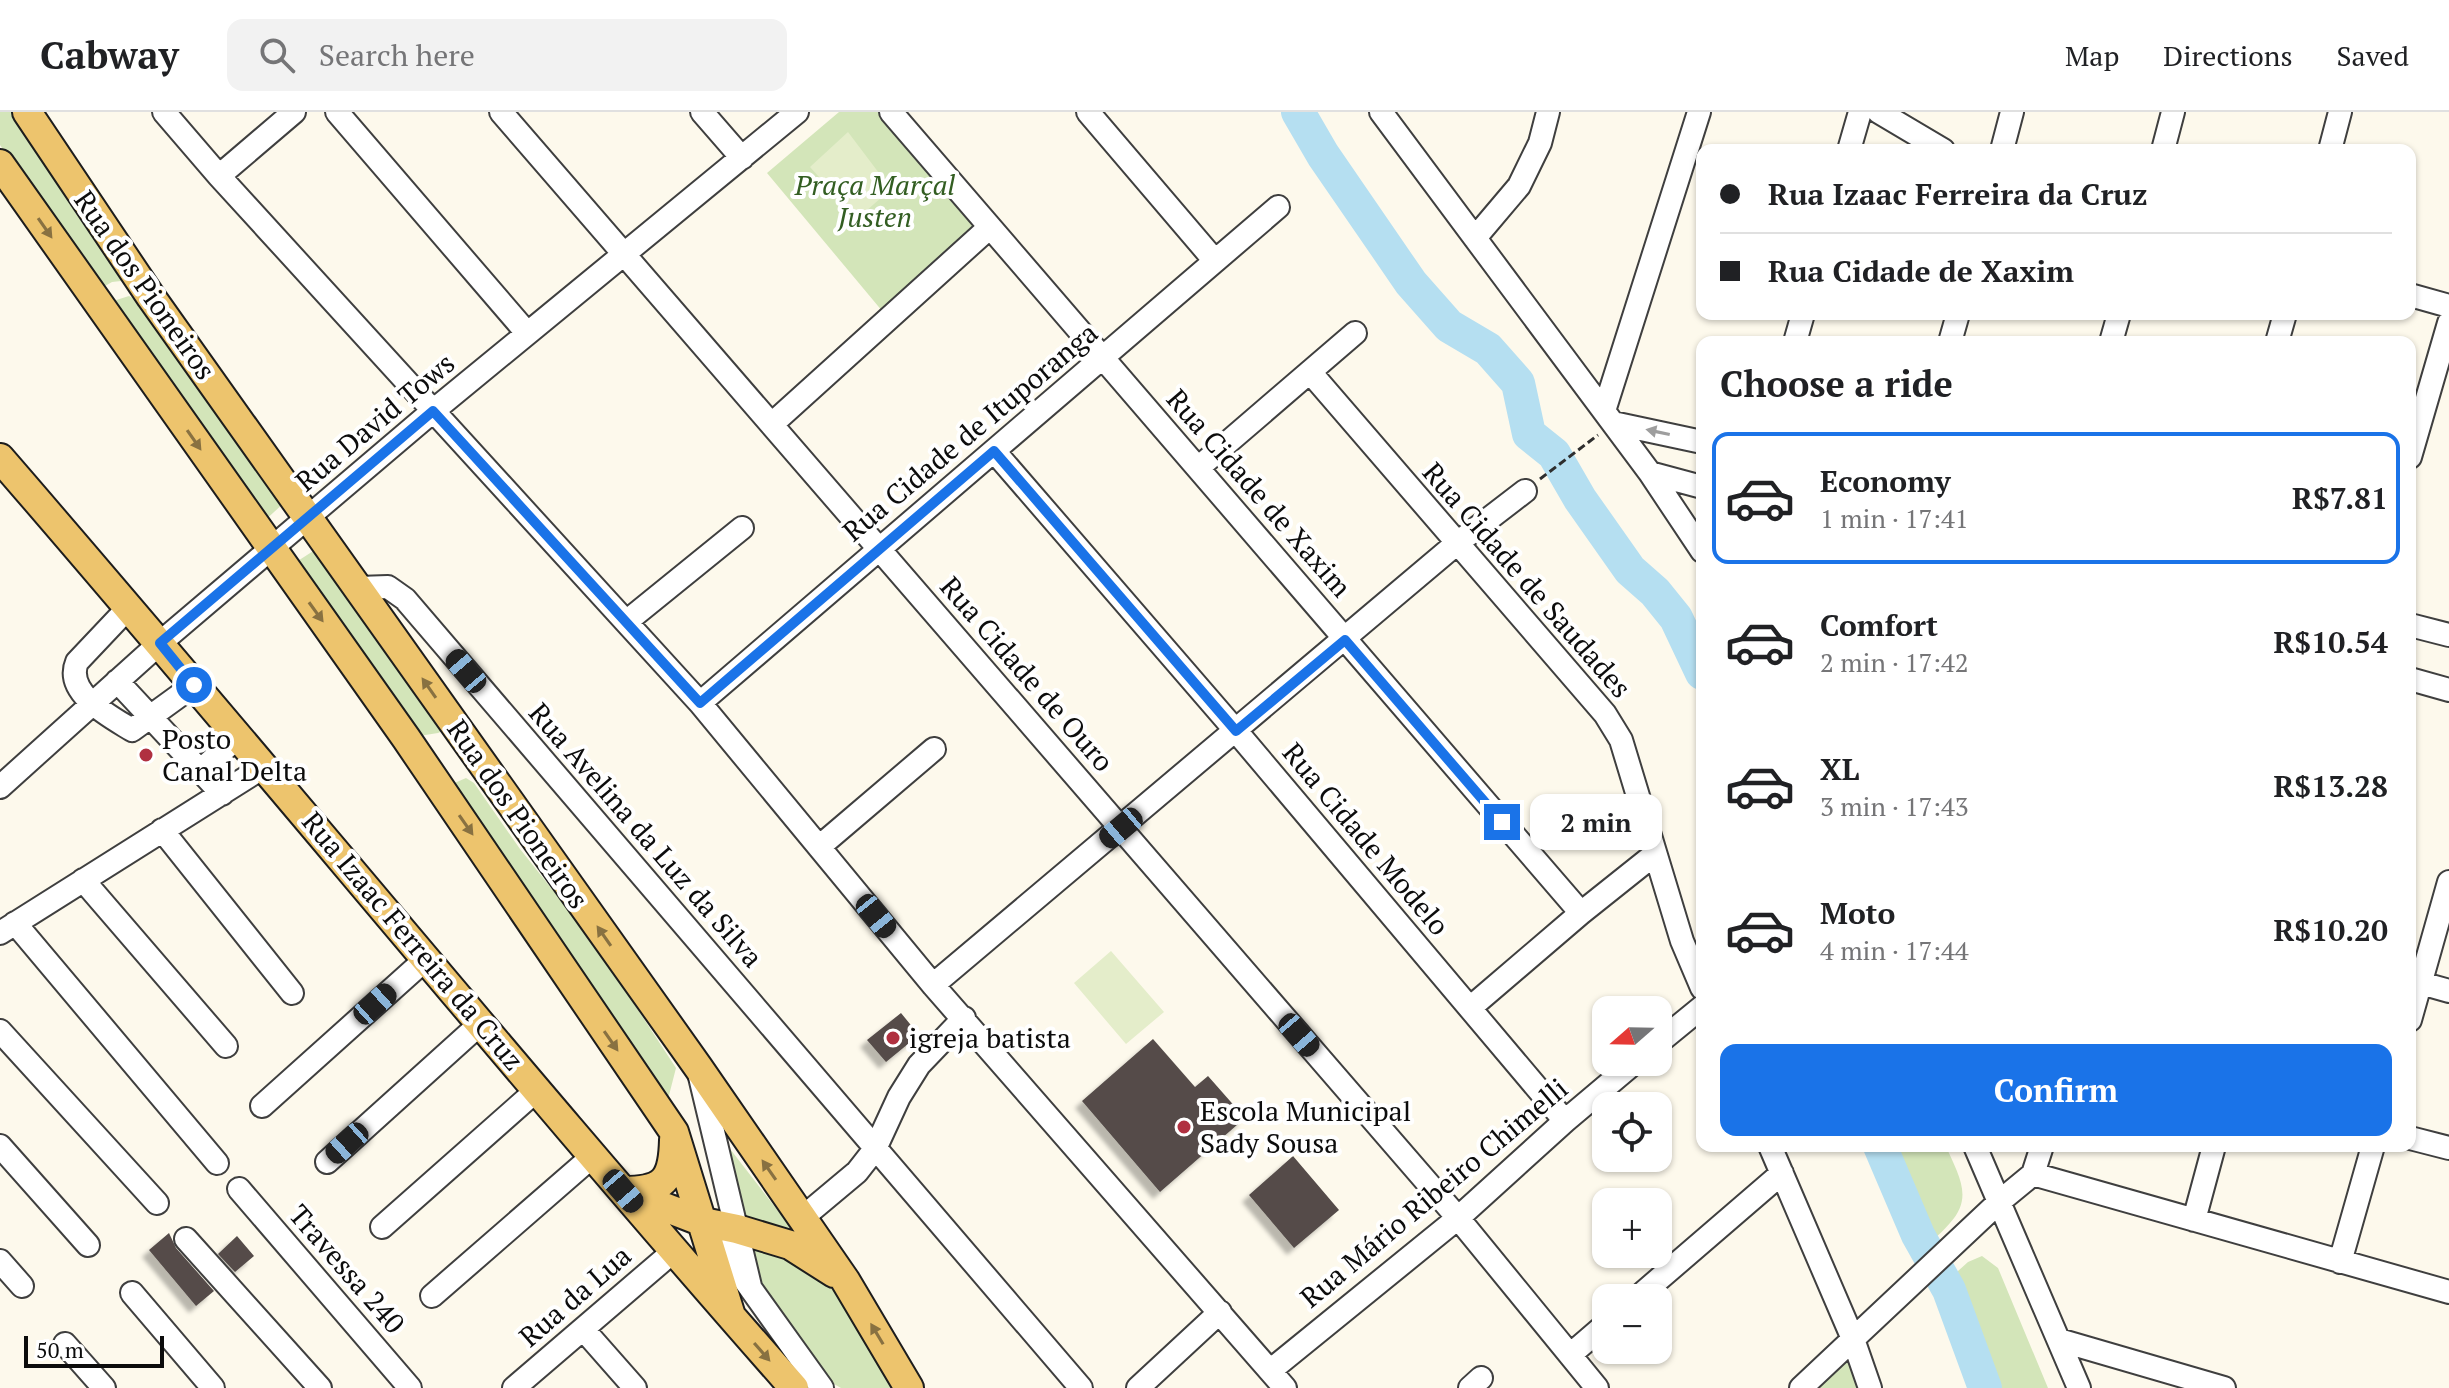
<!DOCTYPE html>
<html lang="en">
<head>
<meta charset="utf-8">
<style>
	body { margin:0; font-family:"PT Serif",serif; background:#f2f2f2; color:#202124; height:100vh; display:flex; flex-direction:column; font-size:30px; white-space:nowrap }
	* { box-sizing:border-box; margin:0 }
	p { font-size:26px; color:#757577 }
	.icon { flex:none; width:44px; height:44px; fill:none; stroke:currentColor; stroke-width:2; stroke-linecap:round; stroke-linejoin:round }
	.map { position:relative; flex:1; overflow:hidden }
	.drawer { position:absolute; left:1696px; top:224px; width:720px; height:816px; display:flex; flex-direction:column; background:#fff; border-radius:16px; box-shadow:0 2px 6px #0004 }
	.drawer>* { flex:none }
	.top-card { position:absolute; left:1696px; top:32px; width:720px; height:176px; border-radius:16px; box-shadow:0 2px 6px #0004; display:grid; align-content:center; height:176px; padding:0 24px; background:#fff }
	.needle { width:52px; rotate:250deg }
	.tools { position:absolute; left:1592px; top:884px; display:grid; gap:16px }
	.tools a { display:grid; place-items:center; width:80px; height:80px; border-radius:16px; background:#fff; box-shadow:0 2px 6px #0004; font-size:40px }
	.scale { position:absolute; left:24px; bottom:20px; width:140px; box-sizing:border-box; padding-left:8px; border:4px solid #0c0c0c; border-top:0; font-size:22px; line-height:28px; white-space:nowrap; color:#0c0c0c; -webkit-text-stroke:6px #fff; paint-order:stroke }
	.end { position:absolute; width:36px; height:36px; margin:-18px; border:10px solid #1a73e8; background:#fff; box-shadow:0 0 0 4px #fff }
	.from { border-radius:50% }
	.bubble { position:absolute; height:56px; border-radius:16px; background:#fff; box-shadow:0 2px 6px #0004; font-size:26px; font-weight:800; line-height:56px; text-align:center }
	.car { position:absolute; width:24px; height:48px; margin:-24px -12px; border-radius:10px; box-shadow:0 0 6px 2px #0007; background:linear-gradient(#222 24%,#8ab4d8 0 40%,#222 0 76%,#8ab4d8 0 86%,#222 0) }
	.top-card b { display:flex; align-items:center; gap:28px; height:76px; font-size:30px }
	.top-card b+b { border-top:2px solid #e0e0e0 }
	.top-card i { width:20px; height:20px; background:#202124 }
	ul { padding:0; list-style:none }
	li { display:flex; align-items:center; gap:24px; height:132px; margin:0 16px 12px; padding:0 8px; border:4px solid transparent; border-radius:16px }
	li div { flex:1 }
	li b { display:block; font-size:30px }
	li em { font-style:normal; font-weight:800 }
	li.on { border-color:#1a73e8 }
	li>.icon { width:72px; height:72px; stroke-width:1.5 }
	h2 { padding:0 24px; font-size:36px; line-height:96px }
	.cta { display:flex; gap:16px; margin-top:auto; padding:16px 24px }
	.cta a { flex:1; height:92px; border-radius:16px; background:#1a73e8; color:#fff; font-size:32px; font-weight:800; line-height:92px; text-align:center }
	header { display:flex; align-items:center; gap:48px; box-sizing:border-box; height:112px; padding:0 40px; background:#fff; border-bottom:2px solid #e0e0e0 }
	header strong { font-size:38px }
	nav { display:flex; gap:44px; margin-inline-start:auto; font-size:28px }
	.search { width:560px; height:72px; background:#f2f2f2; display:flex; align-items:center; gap:20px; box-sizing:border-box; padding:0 28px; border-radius:16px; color:#757577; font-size:30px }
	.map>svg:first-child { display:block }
	.green { fill:#d3e5b9 }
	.pitch { fill:#e4edca }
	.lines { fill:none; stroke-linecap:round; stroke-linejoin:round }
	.river { stroke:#b5dff1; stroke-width:34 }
	.building { fill:#544c49; filter:url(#shadow) }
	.minor-casing { stroke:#3f3f3f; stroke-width:26 }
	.major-casing { stroke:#1d1d1d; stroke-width:32 }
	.path { stroke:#2e2e2e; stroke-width:3; stroke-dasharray:8 4; stroke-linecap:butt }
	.minor { stroke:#fff; stroke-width:22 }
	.major { stroke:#edc46d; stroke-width:28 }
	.oneway { fill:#887141 }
	.oneway2 { fill:#9e9e9e }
	.route { stroke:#1a73e8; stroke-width:10 }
	.poi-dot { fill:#b03040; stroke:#fff; stroke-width:3 }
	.labels { text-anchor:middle; stroke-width:8; stroke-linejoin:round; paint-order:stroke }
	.park-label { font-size:28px; font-style:italic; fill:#335e22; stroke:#fff }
	.street-label { font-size:28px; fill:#0c0c0c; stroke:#fff }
	.poi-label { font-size:28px; fill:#0c0c0c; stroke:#fff; text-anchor:start }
</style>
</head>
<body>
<header>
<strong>Cabway</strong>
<div class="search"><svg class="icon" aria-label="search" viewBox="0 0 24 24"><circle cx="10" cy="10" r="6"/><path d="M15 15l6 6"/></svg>Search here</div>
<nav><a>Map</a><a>Directions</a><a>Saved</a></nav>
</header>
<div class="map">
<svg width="2449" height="1276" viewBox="0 0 2449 1276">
	<defs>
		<filter id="shadow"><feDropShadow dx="-7" dy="7" stdDeviation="2" flood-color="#0004"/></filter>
	</defs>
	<rect width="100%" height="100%" fill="#fdf9ec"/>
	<path class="green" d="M0 0H16L130 168 112 170 98 178 0 33Z
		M839 0H882L983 116 883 200 767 61Z
		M129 184 138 189 285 390 262 411 110 190Z
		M321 434 446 617 438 621 419 624 290 454Z
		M466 666 474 671 520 737 591 826 676 956 666 995 443 676Z
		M727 1033 799 1126 745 1106Z
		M1896 1034H1946C1958 1063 1974 1085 1950 1111 1944 1118 1938 1124 1931 1129L1927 1106Z
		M743 1124 844 1171 906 1276H841L815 1261 756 1177Z
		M1982 1144 1998 1156 2048 1276H1994L1965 1197 1948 1168 1968 1150Z
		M1852 1231 1868 1276H1804Z"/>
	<path class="pitch" d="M848 20 891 77 857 107 810 55Z
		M1111 839 1164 900 1126 932 1074 871Z"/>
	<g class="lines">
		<path class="river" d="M1298 0 1323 43 1411 171 1449 214 1488 237 1518 271 1529 322 1554 342 1580 387 1630 458 1655 480 1676 506 1702 561
			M1880 1034 1918 1123 1949 1178 1985 1276"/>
	</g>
	<path class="building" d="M901 901 919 923 886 950 867 928Z
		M1153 927 1195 975 1208 964 1245 1006 1160 1080 1082 989Z
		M1293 1044 1339 1098 1294 1136 1249 1083Z
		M169 1121 176 1136 214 1179 196 1194 149 1138Z
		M237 1124 254 1144 235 1160 218 1142Z"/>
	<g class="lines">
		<defs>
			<path id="minor" d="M164 0 219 64 700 591 933 873 1285 1276
				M337 0 527 221
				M501 0 1458 1106 1597 1276
				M702 0 742 46
				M891 0 1581 801
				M1088 0 1215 149
				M1381 0 1650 361 1702 439
				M1879 0 1943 38
				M1849 38 1860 0
				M2002 38 2012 0
				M2163 38 2173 0
				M2330 38 2340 0
				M219 64 294 0
				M1475 126 1519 74 1540 31 1548 0
				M2410 183 2449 194
				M1795 230 1803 202
				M1950 230 1958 202
				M2111 230 2119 202
				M2277 230 2285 202
				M1310 260 1605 602 1621 628 1682 829 1702 876
				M1604 299 1699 0
				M1613 311 1702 330
				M772 312 990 115
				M994 339 1236 619 1565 1009
				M2410 345 2449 211
				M1198 356 1355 221
				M1650 361 1702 375
				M358 476 388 475 405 487 1081 1276
				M129 495 77 550C64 581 111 605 132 618L194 573
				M626 510 742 416
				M2410 513 2449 523
				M2410 567 2449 578
				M117 569 222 682
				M700 591 1278 95
				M200 659 239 624
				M0 675 160 531 433 299 797 0
				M162 718 292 881
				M819 735 934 637
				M83 768 226 934
				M15 811 217 1051
				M0 821 265 654
				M2410 868 2449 879
				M933 873 1456 432 1525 379
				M1470 896 1581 801 1655 742
				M2410 908 2449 770
				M0 919 157 1091
				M1658 931 1702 895
				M700 965 750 1174
				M262 994 427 846
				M2410 1026 2449 1036
				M0 1034 88 1133
				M1770 1034 1853 1227 1870 1276
				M1975 1034 2079 1276
				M327 1050 481 911
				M2033 1062 2449 1180
				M239 1077 410 1276
				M802 1106 857 1060 875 1037 899 985 919 953 964 906
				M2194 1108 2214 1034
				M382 1115 538 977
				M708 1117 822 1276
				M186 1127 320 1276
				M0 1149 22 1174
				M2340 1150 2373 1034
				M132 1181 213 1276
				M432 1184 594 1043
				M1637 1186 1782 1061
				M583 1217 635 1276
				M2059 1228 2224 1276
				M65 1232 104 1276
				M1570 1243 1606 1212
				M1271 1258 1458 1106 1565 1009 1635 950
				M514 1276 675 1138
				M1138 1276 1220 1200
				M1470 1276 1481 1266
				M1801 1276 1999 1090 2033 1062 2042 1034"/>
			<path id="major" d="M27 0 151 185 698 955 845 1168 909 1276
				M0 52 406 626 674 1020 731 1204
				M0 346C267 654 524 970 794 1276
				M624 1079C664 1079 673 1068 674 1028
				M628 1081 703 1110 737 1117 790 1133 834 1161"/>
		</defs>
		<use href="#minor" class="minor-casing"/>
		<use href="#major" class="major-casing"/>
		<path class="path" d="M1540 367 1598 323"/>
		<use href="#minor" class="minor"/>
		<use href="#major" class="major"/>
	</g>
	<defs><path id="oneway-solid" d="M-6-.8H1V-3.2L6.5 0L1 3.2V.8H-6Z" transform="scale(2)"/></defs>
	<g class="oneway">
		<use href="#oneway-solid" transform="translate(45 116) rotate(55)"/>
		<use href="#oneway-solid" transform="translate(194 328) rotate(55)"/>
		<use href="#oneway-solid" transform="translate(316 500) rotate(54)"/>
		<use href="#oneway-solid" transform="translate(429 576) rotate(-125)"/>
		<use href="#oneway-solid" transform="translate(466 713) rotate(55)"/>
		<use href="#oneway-solid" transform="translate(604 824) rotate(-125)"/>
		<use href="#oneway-solid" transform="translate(611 929) rotate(55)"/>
		<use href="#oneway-solid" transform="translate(769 1058) rotate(-125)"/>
		<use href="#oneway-solid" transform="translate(877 1222) rotate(-121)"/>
		<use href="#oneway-solid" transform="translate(762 1240) rotate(49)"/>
	</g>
	<use class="oneway2" href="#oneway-solid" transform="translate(1658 320) rotate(-168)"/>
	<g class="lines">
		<path class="route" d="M194 573 160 531 433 299 700 591 994 339 1236 619 1345 528 1502 710"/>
	</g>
	<g class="poi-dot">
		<circle cx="146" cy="643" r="8"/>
		<circle cx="893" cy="926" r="8"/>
		<circle cx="1184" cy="1015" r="8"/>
	</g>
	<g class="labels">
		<g class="park-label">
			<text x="875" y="83">Praça Marçal<tspan x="875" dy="32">Justen</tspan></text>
		</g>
		<g class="street-label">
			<text transform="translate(145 173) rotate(55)" y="10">Rua dos Pioneiros</text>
			<text transform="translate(375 310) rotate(-40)" y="10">Rua David Tows</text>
			<text transform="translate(970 320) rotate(-40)" y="10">Rua Cidade de Ituporanga</text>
			<text transform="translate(1259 381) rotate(49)" y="10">Rua Cidade de Xaxim</text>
			<text transform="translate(1527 468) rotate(49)" y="10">Rua Cidade de Saudades</text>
			<text transform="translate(1027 562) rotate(49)" y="10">Rua Cidade de Ouro</text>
			<text transform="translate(518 702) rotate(55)" y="10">Rua dos Pioneiros</text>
			<text transform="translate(646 723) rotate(49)" y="10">Rua Avelina da Luz da Silva</text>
			<text transform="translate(1366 727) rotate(50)" y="10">Rua Cidade Modelo</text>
			<text transform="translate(413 829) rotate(50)" y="10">Rua Izaac Ferreira da Cruz</text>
			<text transform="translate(1434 1081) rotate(-40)" y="10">Rua Mário Ribeiro Chimelli</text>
			<text transform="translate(347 1157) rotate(49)" y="10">Travessa 240</text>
			<text transform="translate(575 1184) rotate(-41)" y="10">Rua da Lua</text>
		</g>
		<g class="poi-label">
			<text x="162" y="637">Posto<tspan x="162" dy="32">Canal Delta</tspan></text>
			<text x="909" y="936">igreja batista</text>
			<text x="1200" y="1009">Escola Municipal<tspan x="1200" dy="32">Sady Sousa</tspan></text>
		</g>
	</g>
</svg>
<div class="tools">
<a><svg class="needle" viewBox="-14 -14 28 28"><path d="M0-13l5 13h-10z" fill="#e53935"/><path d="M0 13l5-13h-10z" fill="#757577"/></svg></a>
<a><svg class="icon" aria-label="locate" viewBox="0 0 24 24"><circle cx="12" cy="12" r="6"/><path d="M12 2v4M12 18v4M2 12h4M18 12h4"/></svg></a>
<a>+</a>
<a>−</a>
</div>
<div class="scale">50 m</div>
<i class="end from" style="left:194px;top:573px"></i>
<i class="end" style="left:1502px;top:710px"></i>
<div class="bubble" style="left:1530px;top:682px;width:132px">2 min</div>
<i class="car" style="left:466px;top:559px;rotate:320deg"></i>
<i class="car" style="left:1121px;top:716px;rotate:230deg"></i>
<i class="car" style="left:876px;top:804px;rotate:141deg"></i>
<i class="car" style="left:375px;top:892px;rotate:48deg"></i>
<i class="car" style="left:1299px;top:923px;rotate:139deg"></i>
<i class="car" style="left:347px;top:1031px;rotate:228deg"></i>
<i class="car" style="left:623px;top:1079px;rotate:139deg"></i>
<div class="top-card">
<b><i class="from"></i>Rua Izaac Ferreira da Cruz</b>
<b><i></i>Rua Cidade de Xaxim</b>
</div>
<section class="drawer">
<h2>Choose a ride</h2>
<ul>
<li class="on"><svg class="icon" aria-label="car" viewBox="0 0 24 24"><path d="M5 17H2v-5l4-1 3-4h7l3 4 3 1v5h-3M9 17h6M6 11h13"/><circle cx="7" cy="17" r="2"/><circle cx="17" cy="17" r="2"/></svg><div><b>Economy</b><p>1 min · 17:41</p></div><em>R$7.81</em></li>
<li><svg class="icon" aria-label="car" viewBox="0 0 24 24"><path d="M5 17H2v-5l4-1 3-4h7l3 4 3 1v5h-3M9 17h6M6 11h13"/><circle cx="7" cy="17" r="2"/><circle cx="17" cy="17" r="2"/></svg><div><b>Comfort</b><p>2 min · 17:42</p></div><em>R$10.54</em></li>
<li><svg class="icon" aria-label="car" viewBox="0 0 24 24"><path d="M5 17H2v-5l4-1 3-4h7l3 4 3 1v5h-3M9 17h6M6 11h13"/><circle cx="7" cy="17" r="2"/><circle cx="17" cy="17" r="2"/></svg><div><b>XL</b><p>3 min · 17:43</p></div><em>R$13.28</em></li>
<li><svg class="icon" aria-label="car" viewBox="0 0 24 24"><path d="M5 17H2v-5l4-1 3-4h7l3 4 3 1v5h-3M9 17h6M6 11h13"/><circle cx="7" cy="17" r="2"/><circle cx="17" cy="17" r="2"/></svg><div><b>Moto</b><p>4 min · 17:44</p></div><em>R$10.20</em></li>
</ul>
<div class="cta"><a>Confirm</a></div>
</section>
</div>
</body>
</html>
